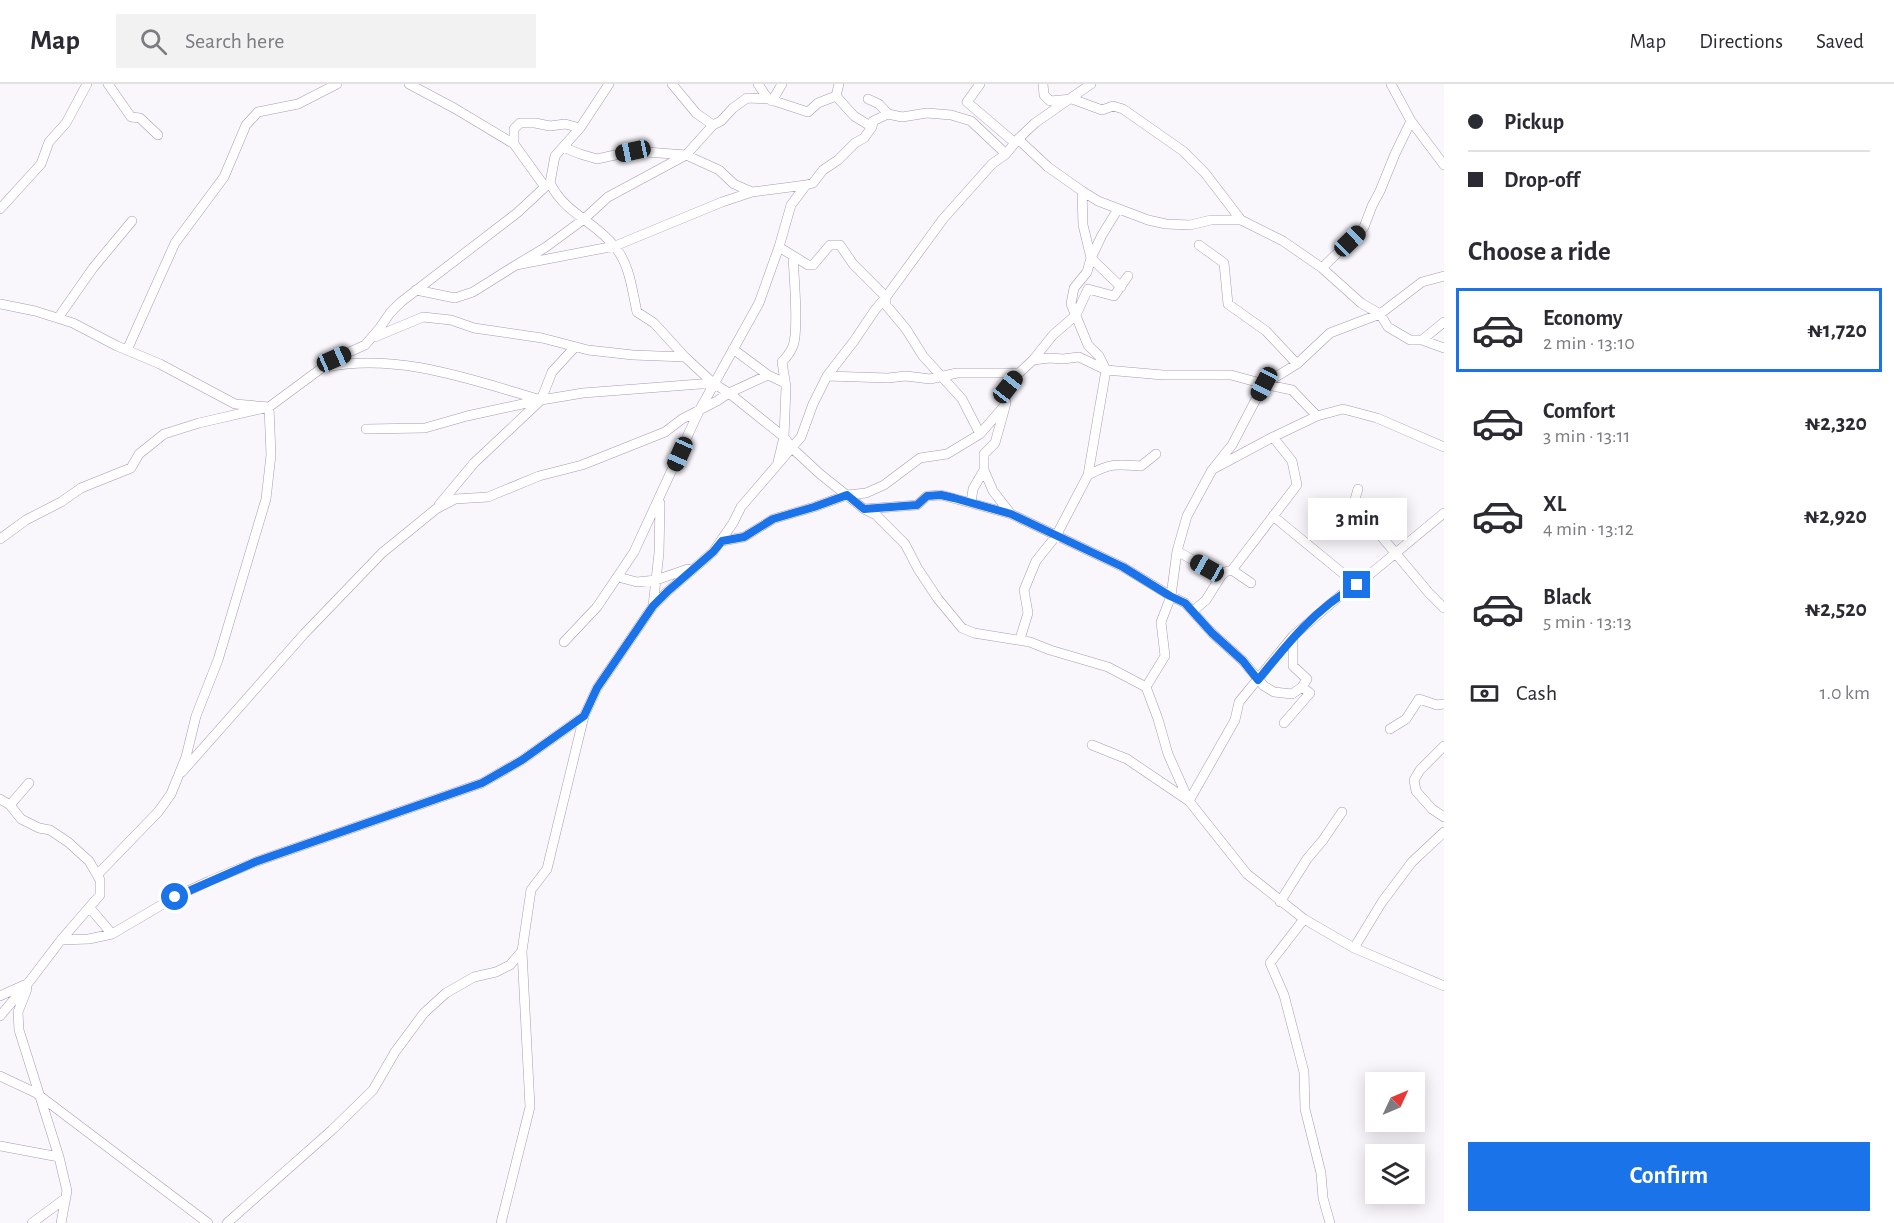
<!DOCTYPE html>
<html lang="en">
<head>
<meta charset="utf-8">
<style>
	body { margin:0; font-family:"Alegreya Sans",sans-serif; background:#f2f2f3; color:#2b2b33; height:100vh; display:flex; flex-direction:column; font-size:22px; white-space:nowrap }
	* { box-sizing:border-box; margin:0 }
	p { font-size:20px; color:#7c7c81 }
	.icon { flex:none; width:33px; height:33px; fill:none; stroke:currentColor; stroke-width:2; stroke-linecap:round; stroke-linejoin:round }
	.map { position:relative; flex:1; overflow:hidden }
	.details { display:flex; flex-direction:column; background:#fff; width:450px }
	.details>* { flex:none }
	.banner { display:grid; align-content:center; height:132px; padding:0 24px; background:#fff }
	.needle { width:39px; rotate:46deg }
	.controls { position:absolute; left:1365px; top:988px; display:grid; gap:12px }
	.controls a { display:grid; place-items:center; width:60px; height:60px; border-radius:0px; background:#fff; box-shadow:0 3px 15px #0003; font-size:30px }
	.end { position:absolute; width:27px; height:27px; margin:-14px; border:8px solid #1a73e8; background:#fff; box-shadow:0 0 0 3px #fff }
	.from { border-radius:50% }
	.bubble { position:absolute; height:42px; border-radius:0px; background:#fff; box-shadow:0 3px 15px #0003; font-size:20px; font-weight:700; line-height:42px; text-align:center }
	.car { position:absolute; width:18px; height:36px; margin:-18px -9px; border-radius:8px; box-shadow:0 0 4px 2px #0007; background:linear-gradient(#222 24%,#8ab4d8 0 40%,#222 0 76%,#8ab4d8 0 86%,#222 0) }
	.banner b { display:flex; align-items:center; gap:21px; height:57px; font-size:22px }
	.banner b+b { border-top:2px solid #e1e1e2 }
	.banner i { width:15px; height:15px; background:#2b2b33 }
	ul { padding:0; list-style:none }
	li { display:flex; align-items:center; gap:18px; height:84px; margin:0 12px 9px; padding:0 12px; border:3px solid transparent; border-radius:0px }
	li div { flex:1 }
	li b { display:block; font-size:22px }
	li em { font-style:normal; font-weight:700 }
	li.active { border-color:#1a73e8 }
	li>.icon { width:54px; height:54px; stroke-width:1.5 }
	h2 { padding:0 24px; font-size:27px; line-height:72px }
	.pay { display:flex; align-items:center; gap:15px; height:66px; padding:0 24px; font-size:22px }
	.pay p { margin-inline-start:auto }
	.button { display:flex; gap:12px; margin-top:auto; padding:12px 24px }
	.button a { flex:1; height:69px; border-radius:0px; background:#1a73e8; color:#fff; font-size:24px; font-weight:700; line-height:69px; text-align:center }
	header { display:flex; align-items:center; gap:36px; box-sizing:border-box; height:84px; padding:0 30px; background:#fff; border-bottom:2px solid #e1e1e2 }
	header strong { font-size:28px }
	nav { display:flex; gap:33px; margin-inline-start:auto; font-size:21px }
	.search { width:420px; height:54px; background:#f2f2f3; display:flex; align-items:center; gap:15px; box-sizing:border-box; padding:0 21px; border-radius:0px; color:#7c7c81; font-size:22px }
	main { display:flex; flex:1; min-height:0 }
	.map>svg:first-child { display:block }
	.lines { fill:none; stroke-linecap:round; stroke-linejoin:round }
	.street-casing { stroke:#aa9ab5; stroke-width:10 }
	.street { stroke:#fff; stroke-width:9 }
	.route { stroke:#1a73e8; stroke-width:8 }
</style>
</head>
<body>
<header>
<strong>Map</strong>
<div class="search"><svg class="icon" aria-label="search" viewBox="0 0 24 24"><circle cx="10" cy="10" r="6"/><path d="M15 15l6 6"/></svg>Search here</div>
<nav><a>Map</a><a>Directions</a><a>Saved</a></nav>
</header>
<main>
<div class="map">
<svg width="1444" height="1139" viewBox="0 0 1444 1139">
	<rect width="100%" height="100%" fill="#f9f6fc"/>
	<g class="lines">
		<defs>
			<path id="street" d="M108 0 131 33 140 34 158 51
				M409 0 454 24 514 60V45L520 39H535L550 42 565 40 580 44 609 0
				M672 0 696 29 713 41
				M758 0 768 15
				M980 0 967 18 1015 59
				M1043 0 1044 11 1050 17 1072 15 1102 26 1113 22 1123 25 1183 67 1205 89 1241 136 1283 157 1322 184 1361 219 1380 230 1388 243 1410 256H1422L1444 264
				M1391 0 1411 37 1444 81
				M836 12 839 0
				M868 15 879 20 888 30
				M772 17 782 0
				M1018 55 1048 83 1082 107 1098 117 1148 136 1166 140 1190 141 1211 136H1241
				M563 63 580 70 597 75 633 67 686 71 719 86 734 100 752 108
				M550 99 555 72 580 44
				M545 103 550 99C565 130 595 137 615 163 630 181 632 206 637 228L654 239 685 273
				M1082 107 1083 141 1091 174 1121 203
				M0 125 41 80 49 58 66 39 87 0
				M1199 161 1224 179 1228 220 1266 247 1297 280
				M779 163 808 181H813L830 161H840L853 180 886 213V221L906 245 923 272 962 315 980 350
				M793 173C794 193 799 246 793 262 790 269 787 273 782 278L786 303 784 353 792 364 820 390 864 425 876 431 905 460 918 485 938 515 962 544 974 549 1030 558 1050 566 1108 583 1146 603 1158 635 1168 670 1189 717 1247 790 1304 835 1354 864 1444 902
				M516 181 546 163 584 135 608 113 686 71 713 41 721 37 733 24 747 14 768 15 808 28 818 19 836 12 854 32 872 43 873 37 888 30 902 33 927 29 951 31 971 37 1006 70
				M1322 184 1364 143 1372 122 1380 107 1395 70 1411 37
				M416 206 455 214 473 208 516 181 615 162 722 118 752 108 806 101
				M0 220 35 227 73 239 117 262 160 280 235 320 269 323 334 275 365 261 379 245 390 229 401 218 517 129 545 103 514 60
				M58 234 93 184 132 137
				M375 253 423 233 451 236 474 244 542 254 588 266 633 271 685 273 713 299 729 309 768 291 785 299
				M1422 256 1444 238
				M733 265 768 291
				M127 266 175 159 224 93 246 41 258 28 298 20 337 0
				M1033 276 1053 251 1076 231 1088 205 1114 212 1128 192
				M326 283C399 269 469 295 538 315
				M827 292 888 294 906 292 930 295 957 289H1019
				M366 345 425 344 467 332 541 316 583 309 713 299
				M1215 384 1273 353 1317 332
				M984 386 993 407 1011 430 1123 483 1171 512 1185 519 1212 549 1243 577 1264 602 1274 608 1292 610 1302 603 1307 595 1293 582V552
				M1088 391C1111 379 1116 380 1141 382L1156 370
				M1358 405 1352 426 1359 437 1381 452 1429 509 1444 524
				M971 419 1011 430
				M439 421 474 379 541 316 552 288 575 263
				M864 425 917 421 927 412 941 411 971 419 973 405 984 386V370L995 359 1005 323
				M1273 432 1357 501
				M0 455 26 436 61 418 81 404 131 384 139 370 164 350 199 339 269 323 271 371 266 415 218 576 196 632 186 673 171 710 158 728 98 790
				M722 457 744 453 773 435 814 423 847 411 866 409 884 401 920 374 947 370 980 350 1006 320 1005 313 1008 303 1019 289 1033 276 1050 274 1063 275 1079 273 1106 286 1163 291H1231L1264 300 1297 280 1330 249 1380 230 1422 198 1444 192
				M1177 467 1221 492 1225 488 1232 486 1251 499
				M1232 486 1297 401 1292 377 1273 353
				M618 493 637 498 656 496 688 485
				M653 522 659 469 660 419
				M1193 527 1206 516 1221 492
				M1020 555 1028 529 1024 506 1036 477 1056 452 1088 391 1106 286 1099 272 1088 261 1071 220 1074 204 1087 188 1091 174 1102 151 1118 125
				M564 558 597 523 634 468 699 327 759 219 779 163 791 121 806 101 813 99 823 86 838 76 855 59 864 54 872 43
				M1146 603 1165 572 1161 538 1171 512 1177 467 1187 432 1212 386 1232 361 1264 300 1292 306 1317 332 1343 325 1377 334 1444 363
				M1284 639 1310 609 1302 603
				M1390 645 1406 635 1419 615 1437 621 1444 620
				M1092 661 1127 675 1189 717 1235 636 1239 618 1293 552 1342 510 1357 501 1444 429
				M1444 662 1420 686 1414 696 1416 707 1432 725 1444 733
				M182 688 304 550 382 469 436 425 455 415 488 413 539 392 582 381 665 348 682 335 717 317 729 309 784 353 778 378
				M0 715 10 721 21 735 39 744 50 746 68 758 89 777 100 796V811L61 856 29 898 0 932
				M10 721 29 699
				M1280 818 1307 775 1323 756 1342 728
				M90 824 112 850
				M1304 835 1270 879 1284 911 1304 988 1305 1025 1321 1089 1323 1114 1330 1139
				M61 856 89 855 112 850 175 813 209 797 255 778 482 699 522 676 584 632 597 604 653 522 668 507 713 468 733 439 741 423 801 353 813 320 827 292 854 257 875 226 886 213 943 135 992 80 1006 70 1018 55 1035 39 1091 0
				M1354 864 1382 818 1412 778 1444 748
				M27 905 18 928 19 946 59 1073 67 1107 61 1139
				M0 912 24 901
				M0 992 36 1009 208 1139
				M0 1062 59 1073
				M32 1139 66 1114
				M227 1139 332 1046 373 1006 395 968 424 929 446 909 474 893 496 888 510 881 522 867 531 806 547 785 584 632
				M501 1139 530 1023 522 867"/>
		</defs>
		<use href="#street" class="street-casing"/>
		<use href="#street" class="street"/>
	</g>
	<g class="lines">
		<path class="route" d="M175 813 255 778 482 699 522 676 584 632 597 604 653 522 668 507 713 468 722 457 744 453 773 435 814 423 847 411 864 425 917 421 927 412 941 411 954 414 1011 430 1123 483 1170 512 1185 519 1212 549 1243 577 1258 596C1287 560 1316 524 1357 501"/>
	</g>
</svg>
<div class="controls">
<a><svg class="needle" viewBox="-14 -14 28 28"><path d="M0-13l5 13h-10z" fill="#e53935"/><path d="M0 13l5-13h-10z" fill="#7c7c81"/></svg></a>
<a><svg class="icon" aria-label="layers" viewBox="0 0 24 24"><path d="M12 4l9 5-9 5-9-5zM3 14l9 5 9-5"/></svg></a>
</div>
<i class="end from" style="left:175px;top:813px"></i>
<i class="end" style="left:1357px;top:501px"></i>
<div class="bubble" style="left:1308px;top:414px;width:99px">3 min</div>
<i class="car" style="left:633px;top:67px;rotate:258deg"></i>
<i class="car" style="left:1350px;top:157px;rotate:46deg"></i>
<i class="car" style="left:334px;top:275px;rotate:66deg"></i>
<i class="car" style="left:1264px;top:300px;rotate:208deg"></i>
<i class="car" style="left:1008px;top:303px;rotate:38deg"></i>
<i class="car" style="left:680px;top:370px;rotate:204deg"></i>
<i class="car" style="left:1207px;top:484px;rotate:299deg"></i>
</div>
<section class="details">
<div class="banner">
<b><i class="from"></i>Pickup</b>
<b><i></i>Drop-off</b>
</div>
<h2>Choose a ride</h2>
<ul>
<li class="active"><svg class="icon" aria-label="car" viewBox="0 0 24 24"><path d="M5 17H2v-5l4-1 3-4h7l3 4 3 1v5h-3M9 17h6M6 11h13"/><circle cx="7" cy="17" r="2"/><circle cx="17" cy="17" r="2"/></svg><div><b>Economy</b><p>2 min · 13:10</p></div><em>₦1,720</em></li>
<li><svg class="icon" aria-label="car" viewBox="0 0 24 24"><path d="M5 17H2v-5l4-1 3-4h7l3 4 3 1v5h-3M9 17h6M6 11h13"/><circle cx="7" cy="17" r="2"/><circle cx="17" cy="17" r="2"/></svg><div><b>Comfort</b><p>3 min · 13:11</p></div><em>₦2,320</em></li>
<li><svg class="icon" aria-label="car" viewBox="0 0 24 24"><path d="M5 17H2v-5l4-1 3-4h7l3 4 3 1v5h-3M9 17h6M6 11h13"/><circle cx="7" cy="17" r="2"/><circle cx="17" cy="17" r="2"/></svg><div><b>XL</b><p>4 min · 13:12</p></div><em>₦2,920</em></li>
<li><svg class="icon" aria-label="car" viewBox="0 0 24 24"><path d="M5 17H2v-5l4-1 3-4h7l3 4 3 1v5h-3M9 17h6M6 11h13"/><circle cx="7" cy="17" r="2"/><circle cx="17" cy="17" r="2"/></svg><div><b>Black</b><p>5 min · 13:13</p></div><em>₦2,520</em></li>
</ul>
<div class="pay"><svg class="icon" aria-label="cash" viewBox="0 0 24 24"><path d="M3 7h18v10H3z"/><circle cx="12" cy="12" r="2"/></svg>Cash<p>1.0 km</p></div>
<div class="button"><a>Confirm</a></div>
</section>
</main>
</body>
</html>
